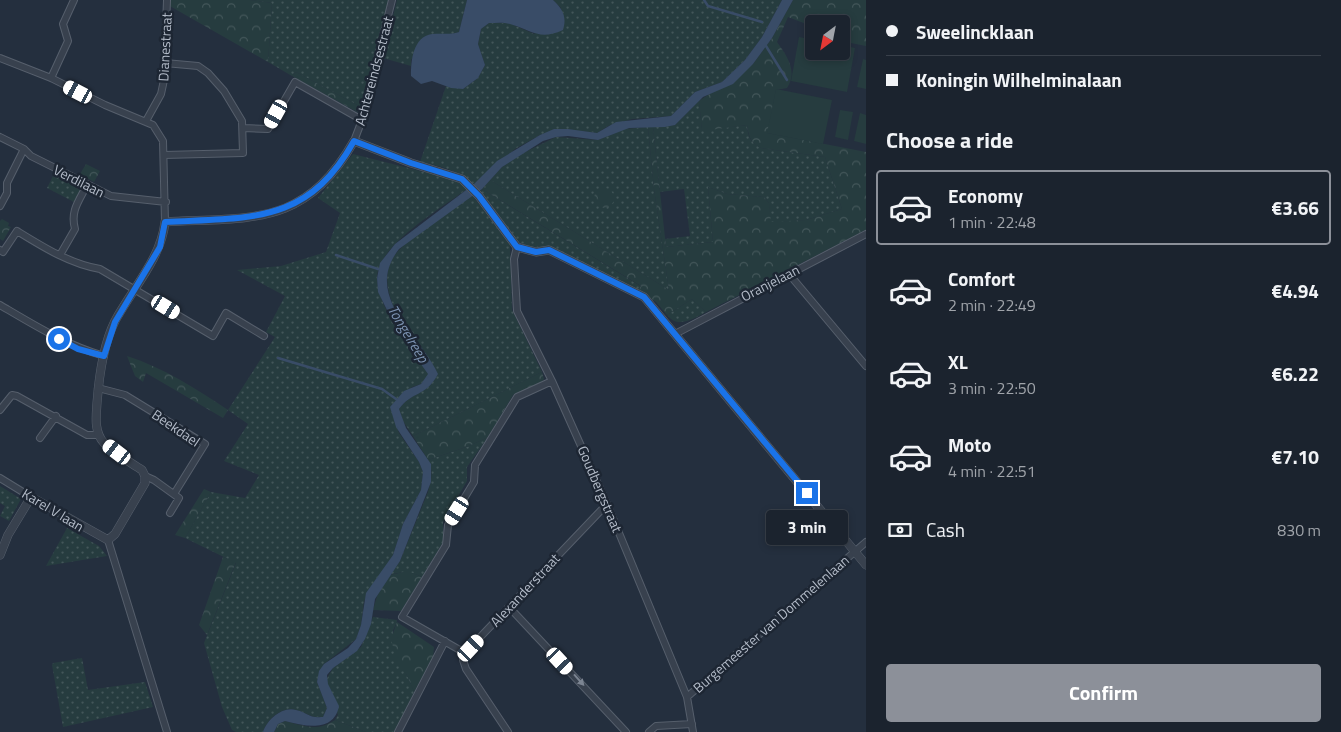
<!DOCTYPE html>
<html lang="en">
<head>
<meta charset="utf-8">
<style>
	body { margin:0; font-family:"Titillium Web",sans-serif; background:#242b36; color:#f1f3f6; height:100vh; display:flex; flex-direction:column; font-size:19px; white-space:nowrap }
	* { box-sizing:border-box; margin:0 }
	p { font-size:16px; color:#a0a4aa }
	.icon { flex:none; width:28px; height:28px; fill:none; stroke:currentColor; stroke-width:2; stroke-linecap:round; stroke-linejoin:round }
	.map { position:relative; flex:1; overflow:hidden }
	.side { display:flex; flex-direction:column; background:#1b232e; width:475px }
	.side>* { flex:none }
	.hud { display:grid; align-content:center; height:110px; padding:0 20px; background:#1b232e }
	.needle { width:32px; rotate:212deg }
	.controls { position:absolute; left:805px; top:15px; display:grid; gap:10px }
	.controls a { display:grid; place-items:center; width:45px; height:45px; border-radius:5px; background:#1b232e; box-shadow:0 2px 8px #0003,0 0 0 1px #39404a; font-size:25px }
	.end { position:absolute; width:22px; height:22px; margin:-11px; border:6px solid #1a73e8; background:#fff; box-shadow:0 0 0 2px #fff }
	.from { border-radius:50% }
	.bubble { position:absolute; height:35px; border-radius:5px; background:#1b232e; box-shadow:0 2px 8px #0003,0 0 0 1px #39404a; font-size:16px; font-weight:700; line-height:35px; text-align:center }
	.car { position:absolute; width:15px; height:30px; margin:-15px -8px; border-radius:6px; box-shadow:0 0 4px 1px #0007; background:linear-gradient(#fff 24%,#345 0 40%,#fff 0 76%,#345 0 86%,#fff 0) }
	.hud b { display:flex; align-items:center; gap:18px; height:48px; font-size:19px }
	.hud b+b { border-top:1px solid #39404a }
	.hud i { width:12px; height:12px; background:#f1f3f6 }
	ul { padding:0; list-style:none }
	li { display:flex; align-items:center; gap:15px; height:75px; margin:0 10px 8px; padding:0 10px; border:2px solid transparent; border-radius:5px }
	li div { flex:1 }
	li b { display:block; font-size:19px }
	li em { font-style:normal; font-weight:700 }
	li.on { border-color:#8c9099 }
	li>.icon { width:45px; height:45px; stroke-width:1.5 }
	h2 { padding:0 20px; font-size:22px; line-height:60px }
	.pay { display:flex; align-items:center; gap:12px; height:55px; padding:0 20px; font-size:19px }
	.pay p { margin-inline-start:auto }
	.action { display:flex; gap:10px; margin-top:auto; padding:10px 20px }
	.action a { flex:1; height:58px; border-radius:5px; background:#8c9099; color:#fff; font-size:20px; font-weight:700; line-height:58px; text-align:center }
	main { display:flex; flex:1; min-height:0 }
	.map>svg:first-child { display:block }
	.grass { fill:url(#grass-dots) }
	.forest { fill:url(#forest-crowns) }
	.pitch { fill:#263c3f }
	.water { fill:#394c67 }
	.lines { fill:none; stroke-linecap:round; stroke-linejoin:round }
	.stream { stroke:#394c67; stroke-width:2.5 }
	.minor-casing { stroke:#565f6c; stroke-width:8 }
	.tertiary-casing { stroke:#565f6c; stroke-width:9 }
	.minor { stroke:#38414e; stroke-width:6 }
	.tertiary { stroke:#38414e; stroke-width:8 }
	.oneway { fill:#7c8592 }
	.route { stroke:#1a73e8; stroke-width:6 }
	.labels { text-anchor:middle; stroke-width:5; stroke-linejoin:round; paint-order:stroke }
	.street-label { font-size:14px; fill:#b4bcc9; stroke:#1d2633 }
	.water-label { font-size:15px; font-style:italic; fill:#7c92b1; stroke:#1d2633 }
</style>
</head>
<body>
<main>
<div class="map">
<svg width="866" height="732" viewBox="0 0 866 732">
	<defs>
		<pattern id="grass-dots" width="8" height="8" patternUnits="userSpaceOnUse" patternTransform="scale(1.25)"><rect width="8" height="8" fill="#263c3f"/><path d="M2 2h.1M6 6h.1" fill="none" stroke="#435659" stroke-width="1.8" stroke-linecap="round"/></pattern>
		<pattern id="forest-crowns" width="20" height="18" patternUnits="userSpaceOnUse" patternTransform="scale(1.25)"><rect width="20" height="18" fill="#263c3f"/><path d="M2 6a3 3 0 1 1 6 0M12 15a3 3 0 1 1 6 0" fill="none" stroke="#435659"/></pattern>
	</defs>
	<rect width="100%" height="100%" fill="#242f3e"/>
	<path class="grass" d="M250 0H389L370 83 361 107 296 72 292 76 268 62 272 3Z
		M397 0H467L459 32 450 35 432 34 411 60V66L383 58Z
		M553 0H782L762 37 745 60 722 82 695 92 671 116 632 119 608 126 597 133 581 131 540 135 515 149 474 184C457 170 440 166 420 162L446 86 463 89 478 78 485 65 478 44 481 29 489 23H509L534 34 561 8Z
		M699 101 702 130 747 125C748 137 750 142 761 148L825 157 842 209 806 220 770 223 769 203 764 197 727 194 708 187 713 242 666 247 665 239 690 236 684 189 660 192 653 127 675 125Z
		M648 127 654 189 669 290 490 180 502 167 519 155 556 137 598 140 624 129Z
		M353 154 448 178 460 183 467 189C442 208 377 245 377 278 377 296 389 315 398 331 406 346 421 358 429 374L421 384 412 387 392 413 399 433 419 462 423 472 421 490 403 524 393 555 364 601 361 625 356 639 324 664 317 682 327 708 323 717C309 718 308 713 296 710 281 706 267 720 263 732H236L232 730 222 707 204 643 236 563 185 538 211 492 245 498 259 475 224 461 248 424 228 410 275 337 266 332 285 296 237 270 281 266 326 252 340 213 318 198Z
		M55 172 80 185 81 190 74 202 47 188Z
		M482 189 642 287 639 290 550 247H531L518 242 480 190Z
		M472 195 510 244 512 310 542 372 413 436 403 421 399 409C412 391 427 396 437 374 416 343 364 286 399 250 418 230 449 212 472 195Z
		M692 299 706 312C693 319 678 329 667 315Z
		M488 437 467 467V481L443 522V542L422 577C411 571 402 571 390 575L400 561 428 492C431 482 434 470 428 460L469 446Z
		M0 486 21 499 9 521 0 516 5 506 0 503Z
		M67 528 99 546 107 556 46 566Z
		M373 617 397 620C397 625 392 629 393 634 394 659 407 670 414 692L395 732H366L335 720 338 715 326 680 333 668 361 647Z
		M82 658 88 690 145 682 153 707 63 727 52 665 53 663Z"/>
	<path class="forest" d="M169 0H250L272 3 268 62 168 5Z
		M793 0H866V46L841 41V24H814V27L788 17 777 42C787 56 798 71 787 88L776 90 768 133 866 152V230L706 312 692 299 667 315 656 302 639 290 641 286 482 189 490 180 669 290 654 189 648 127H653L666 247 713 242 708 187 727 194 764 197 769 203 771 222 806 220 842 209 825 157 761 148C750 142 749 137 747 125L702 131 699 101 753 64 772 38Z
		M296 72 361 107 359 113 292 76Z
		M86 164 100 171 94 182 80 174Z
		M594 198a10 10 0 1 1 20 0a10 10 0 1 1-20 0Z
		M2 219 9 223 8 226 11 227 3 241 0 239V221Z
		M127 356C164 368 195 388 228 410L223 418 146 373 143 382 135 376Z
		M542 372 544 379 541 383 513 395 488 437 469 446 428 460 413 436Z
		M204 489 211 492 185 538 175 535Z
		M223 557 236 562 207 635 199 625Z
		M408 571 422 577 401 611 373 610 378 593 390 575Z
		M397 622 434 647 433 657 414 692C409 679 405 667 392 660L396 658 391 639Z
		M335 720 366 732H274L278 724 285 721C305 726 317 732 335 720Z"/>
	<path class="pitch" d="M799 37 814 40V51H841V45L855 48 847 92 791 81Z
		M863 59 866 60V89L857 87Z
		M776 89 832 100 823 144 767 133Z
		M840 110 853 112 848 140 835 137Z
		M860 113 866 115V144L854 141Z"/>
	<path class="water" d="M467 0H553C563 9 567 17 563 30 539 41 532 30 510 24 503 22 496 23 489 23L481 29 478 44 485 65 478 78 463 89 451 88 432 81 421 84 411 76C411 60 413 37 432 34 442 33 450 35 459 32Z
		M782 0H793L772 38 753 64 733 84 703 97 675 125 665 127 629 128 598 140 568 136 556 137 543 141 502 167 482 189 399 249C362 297 420 334 438 374 426 397 412 391 399 409L406 428 431 464V482L400 561 375 599 371 624 365 639 357 651 333 668 327 675 328 684 339 706C334 732 307 727 285 721L278 724 274 732H263C267 720 282 706 296 710 309 713 307 718 323 717L327 708 317 682 319 671 324 664 348 648 356 639 361 625 366 593 393 555 403 524 421 490 423 472 419 462 396 427 390 407 404 391 421 384 428 374 398 332 378 292 377 278 380 263 395 244 474 184 497 161 540 135 554 129H568L597 133 616 122 671 116 695 92 722 82 745 60 762 37Z"/>
	<g class="lines">
		<path class="stream" d="M704 0 708 6 762 22
			M766 46 787 80
			M336 255 378 269
			M278 358 382 389 396 399"/>
		<defs>
			<path id="minor" d="M0 58 51 78 105 105 153 125 163 141 165 222
				M51 78 68 41 63 24 74 0
				M146 121 161 94 164 80 167 0
				M243 128 268 129 295 82 362 120
				M0 137 24 149 31 156 111 196 166 202
				M354 141 362 120 392 0
				M164 155 243 153 242 121 224 91 208 73 198 66 165 63
				M0 206 7 193V183L24 149
				M517 247 514 259 517 311 552 381 607 504 687 697 693 732
				M0 250 3 252 17 231C43 247 70 264 100 269L213 336 226 313 264 336
				M60 255 75 229C70 211 79 201 87 185
				M789 274 866 366
				M0 305C34 325 66 345 104 356
				M675 334 866 234
				M98 388 125 395 205 444 174 494
				M0 410 12 395 17 396 87 435H99
				M40 438 56 416
				M145 476 154 480 179 498 170 513
				M0 478 31 497
				M108 540 167 732
				M509 607 626 732
				M465 653 402 617 446 545 448 525 474 482 475 465 517 397 552 381
				M687 697 866 542
				M398 732 445 641
				M508 732 466 669 463 660 465 653 607 504
				M649 732 656 726 692 724"/>
			<path id="tertiary" d="M0 555 8 535 31 497 108 540 115 534 145 483V476L142 470C130 462 115 454 104 443 94 432 96 417 97 403 99 376 103 345 115 321 132 289 161 259 165 222 253 217 305 227 354 141L411 163 462 179 479 196 517 247 536 252 549 250 644 297 866 565"/>
		</defs>
		<use href="#minor" class="minor-casing"/>
		<use href="#tertiary" class="tertiary-casing"/>
		<use href="#minor" class="minor"/>
		<use href="#tertiary" class="tertiary"/>
	</g>
	<defs><path id="oneway-solid" d="M-6-.8H1V-3.2L6.5 0L1 3.2V.8H-6Z" transform="scale(1.25)"/></defs>
	<use class="oneway" href="#oneway-solid" transform="translate(579 680) rotate(48)"/>
	<g class="lines">
		<path class="route" d="M59 339 78 349 104 356 115 322 160 247 165 222C251 217 307 225 354 141L411 163 462 179 479 196 517 247 536 252 549 250 644 297 807 493"/>
	</g>
	<g class="labels">
		<g class="street-label">
			<text transform="translate(165 47) rotate(-87)" y="5">Dianestraat</text>
			<text transform="translate(374 71) rotate(-75)" y="5">Achtereindsestraat</text>
			<text transform="translate(79 181) rotate(27)" y="5">Verdilaan</text>
			<text transform="translate(770 283) rotate(-27)" y="5">Oranjelaan</text>
			<text transform="translate(176 428) rotate(34)" y="5">Beekdael</text>
			<text transform="translate(600 489) rotate(67)" y="5">Goudbergstraat</text>
			<text transform="translate(53 510) rotate(31)" y="5">Karel V laan</text>
			<text transform="translate(525 590) rotate(-47)" y="5">Alexanderstraat</text>
			<text transform="translate(771 624) rotate(-41)" y="5">Burgemeester van Dommelenlaan</text>
		</g>
		<g class="water-label">
			<text transform="translate(408 334) rotate(59)" y="5">Tongelreep</text>
		</g>
	</g>
</svg>
<div class="controls">
<a><svg class="needle" viewBox="-14 -14 28 28"><path d="M0-13l5 13h-10z" fill="#e53935"/><path d="M0 13l5-13h-10z" fill="#a0a4aa"/></svg></a>
</div>
<i class="end from" style="left:59px;top:339px"></i>
<i class="end" style="left:807px;top:493px"></i>
<div class="bubble" style="left:766px;top:510px;width:82px">3 min</div>
<i class="car" style="left:78px;top:92px;rotate:298deg"></i>
<i class="car" style="left:276px;top:114px;rotate:209deg"></i>
<i class="car" style="left:166px;top:307px;rotate:121deg"></i>
<i class="car" style="left:117px;top:452px;rotate:307deg"></i>
<i class="car" style="left:457px;top:511px;rotate:212deg"></i>
<i class="car" style="left:471px;top:648px;rotate:43deg"></i>
<i class="car" style="left:560px;top:661px;rotate:137deg"></i>
</div>
<section class="side">
<div class="hud">
<b><i class="from"></i>Sweelincklaan</b>
<b><i></i>Koningin Wilhelminalaan</b>
</div>
<h2>Choose a ride</h2>
<ul>
<li class="on"><svg class="icon" aria-label="car" viewBox="0 0 24 24"><path d="M5 17H2v-5l4-1 3-4h7l3 4 3 1v5h-3M9 17h6M6 11h13"/><circle cx="7" cy="17" r="2"/><circle cx="17" cy="17" r="2"/></svg><div><b>Economy</b><p>1 min · 22:48</p></div><em>€3.66</em></li>
<li><svg class="icon" aria-label="car" viewBox="0 0 24 24"><path d="M5 17H2v-5l4-1 3-4h7l3 4 3 1v5h-3M9 17h6M6 11h13"/><circle cx="7" cy="17" r="2"/><circle cx="17" cy="17" r="2"/></svg><div><b>Comfort</b><p>2 min · 22:49</p></div><em>€4.94</em></li>
<li><svg class="icon" aria-label="car" viewBox="0 0 24 24"><path d="M5 17H2v-5l4-1 3-4h7l3 4 3 1v5h-3M9 17h6M6 11h13"/><circle cx="7" cy="17" r="2"/><circle cx="17" cy="17" r="2"/></svg><div><b>XL</b><p>3 min · 22:50</p></div><em>€6.22</em></li>
<li><svg class="icon" aria-label="car" viewBox="0 0 24 24"><path d="M5 17H2v-5l4-1 3-4h7l3 4 3 1v5h-3M9 17h6M6 11h13"/><circle cx="7" cy="17" r="2"/><circle cx="17" cy="17" r="2"/></svg><div><b>Moto</b><p>4 min · 22:51</p></div><em>€7.10</em></li>
</ul>
<div class="pay"><svg class="icon" aria-label="cash" viewBox="0 0 24 24"><path d="M3 7h18v10H3z"/><circle cx="12" cy="12" r="2"/></svg>Cash<p>830 m</p></div>
<div class="action"><a>Confirm</a></div>
</section>
</main>
</body>
</html>
